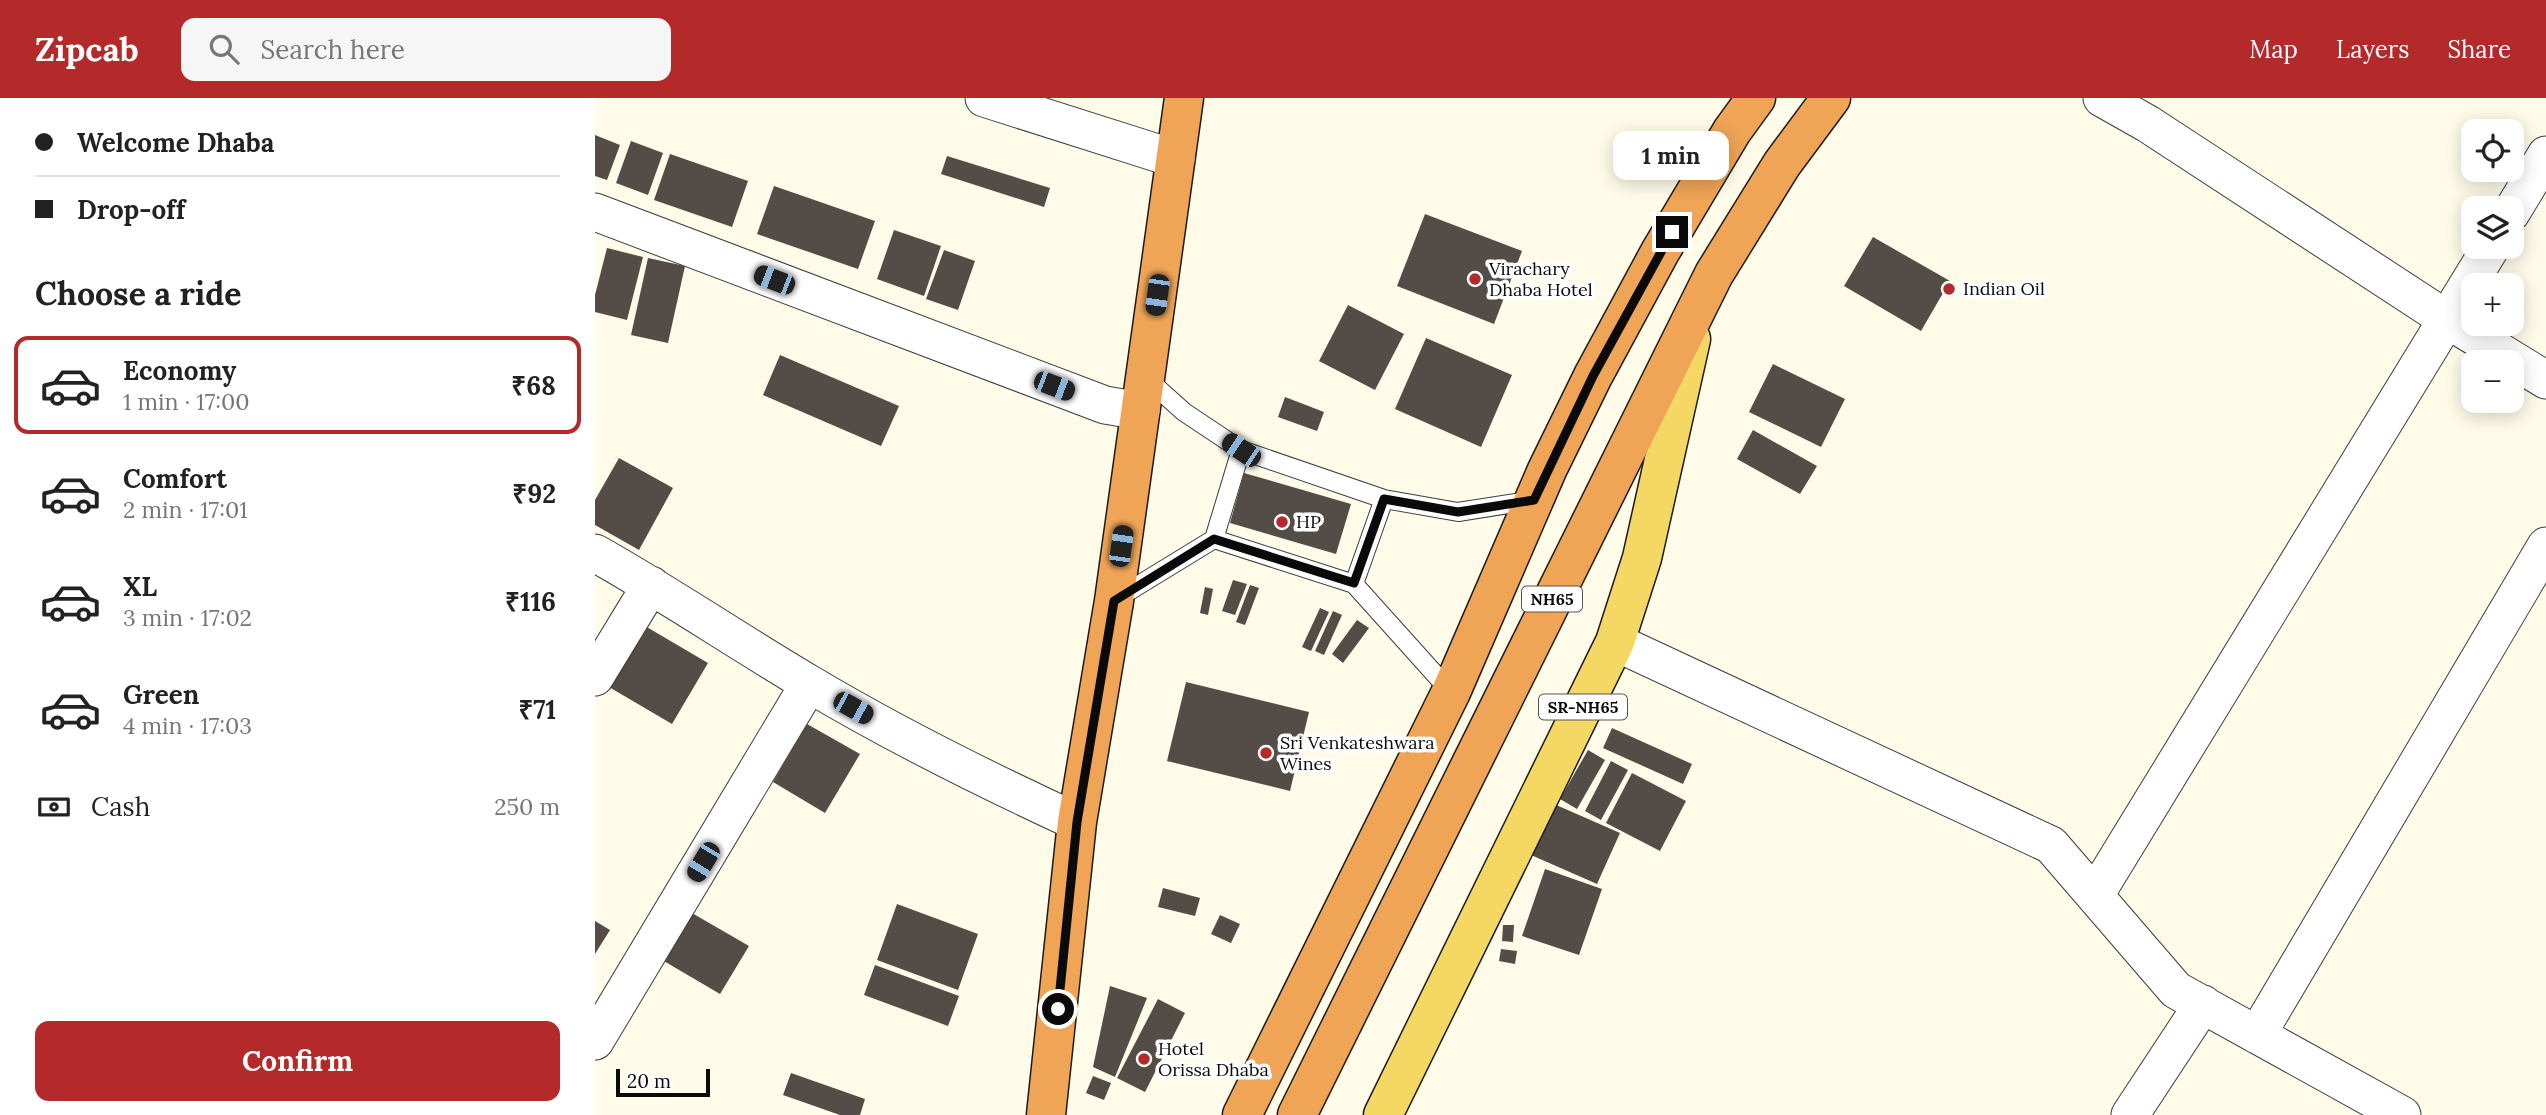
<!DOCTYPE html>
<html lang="en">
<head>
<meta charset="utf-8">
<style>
	body { margin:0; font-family:Lora,serif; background:#f6f6f6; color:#222; height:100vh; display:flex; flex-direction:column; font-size:26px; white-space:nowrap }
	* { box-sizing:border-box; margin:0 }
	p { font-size:23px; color:#767676 }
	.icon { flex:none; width:38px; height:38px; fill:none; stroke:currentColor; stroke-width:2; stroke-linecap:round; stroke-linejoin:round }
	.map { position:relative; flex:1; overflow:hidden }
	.drawer { display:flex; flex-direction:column; background:#fff; width:595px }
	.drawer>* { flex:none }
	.top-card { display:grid; align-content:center; height:154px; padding:0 35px; background:#fff }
	.tools { position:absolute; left:1866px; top:21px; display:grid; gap:14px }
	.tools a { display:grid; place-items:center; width:63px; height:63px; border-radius:14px; background:#fff; box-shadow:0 4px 18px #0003; font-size:35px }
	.scale { position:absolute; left:21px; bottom:18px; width:94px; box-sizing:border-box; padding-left:7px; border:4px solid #0a0a0a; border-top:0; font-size:19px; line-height:24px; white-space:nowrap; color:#0a0a0a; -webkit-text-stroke:5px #fff; paint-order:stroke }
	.end { position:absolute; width:32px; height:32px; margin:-16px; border:9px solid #0a0a0a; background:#fff; box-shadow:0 0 0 4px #fff }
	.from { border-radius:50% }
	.bubble { position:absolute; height:49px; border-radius:14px; background:#fff; box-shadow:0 4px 18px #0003; font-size:23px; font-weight:800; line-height:49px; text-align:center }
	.car { position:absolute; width:21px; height:42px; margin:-21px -10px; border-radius:9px; box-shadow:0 0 5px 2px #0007; background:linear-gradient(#222 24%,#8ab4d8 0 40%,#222 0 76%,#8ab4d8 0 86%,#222 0) }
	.top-card b { display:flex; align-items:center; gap:24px; height:66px; font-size:26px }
	.top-card b+b { border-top:2px solid #e0e0e0 }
	.top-card i { width:18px; height:18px; background:#222 }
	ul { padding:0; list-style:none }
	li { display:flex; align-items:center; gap:21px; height:98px; margin:0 14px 10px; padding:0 21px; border:4px solid transparent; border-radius:14px }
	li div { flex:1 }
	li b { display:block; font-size:26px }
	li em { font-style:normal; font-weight:800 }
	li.current { border-color:#b42929 }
	li>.icon { width:63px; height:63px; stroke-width:1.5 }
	h2 { padding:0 35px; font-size:32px; line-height:84px }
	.pay { display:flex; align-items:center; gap:18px; height:77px; padding:0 35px; font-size:26px }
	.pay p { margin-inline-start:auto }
	.button { display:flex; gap:14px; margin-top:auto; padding:14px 35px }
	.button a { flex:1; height:80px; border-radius:14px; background:#b42929; color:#fff; font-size:28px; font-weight:800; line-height:80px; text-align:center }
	header { display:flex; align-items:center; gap:42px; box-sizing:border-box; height:98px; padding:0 35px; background:#b42929; color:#fff }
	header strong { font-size:33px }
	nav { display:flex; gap:38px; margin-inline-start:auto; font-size:24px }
	.search { width:490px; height:63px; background:#f6f6f6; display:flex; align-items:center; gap:18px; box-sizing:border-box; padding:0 24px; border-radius:14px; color:#767676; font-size:26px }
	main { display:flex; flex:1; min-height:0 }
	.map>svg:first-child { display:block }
	.building { fill:#534c47 }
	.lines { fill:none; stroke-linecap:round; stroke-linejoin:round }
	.lane-casing { stroke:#3d3d3d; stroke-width:20 }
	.street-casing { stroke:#3d3d3d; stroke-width:39 }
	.primary-casing { stroke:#1b1b1b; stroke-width:41 }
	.highway-casing { stroke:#1b1b1b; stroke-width:41 }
	.lane { stroke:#fff; stroke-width:18 }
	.street { stroke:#fff; stroke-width:37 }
	.primary { stroke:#f4d863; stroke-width:38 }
	.highway { stroke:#efa456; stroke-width:38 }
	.route { stroke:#0a0a0a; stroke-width:9 }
	.poi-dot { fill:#b42929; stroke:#fff; stroke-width:2.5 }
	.labels { text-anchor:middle; stroke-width:7; stroke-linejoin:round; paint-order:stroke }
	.shield { fill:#fff; stroke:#545454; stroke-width:2 }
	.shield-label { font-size:16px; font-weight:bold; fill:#0a0a0a }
	.poi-label { font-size:18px; fill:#0a0a0a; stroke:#fff; text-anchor:start }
</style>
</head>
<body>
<header>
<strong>Zipcab</strong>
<div class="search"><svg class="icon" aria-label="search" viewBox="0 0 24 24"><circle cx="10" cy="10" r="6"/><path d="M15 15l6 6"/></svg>Search here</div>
<nav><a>Map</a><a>Layers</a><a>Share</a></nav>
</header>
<main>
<section class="drawer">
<div class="top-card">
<b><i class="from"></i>Welcome Dhaba</b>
<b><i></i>Drop-off</b>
</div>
<h2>Choose a ride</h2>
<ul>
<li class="current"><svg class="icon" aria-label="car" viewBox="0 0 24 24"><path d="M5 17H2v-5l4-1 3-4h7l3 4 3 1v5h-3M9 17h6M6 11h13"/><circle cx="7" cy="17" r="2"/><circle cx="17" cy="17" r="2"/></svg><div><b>Economy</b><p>1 min · 17:00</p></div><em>₹68</em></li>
<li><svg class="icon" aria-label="car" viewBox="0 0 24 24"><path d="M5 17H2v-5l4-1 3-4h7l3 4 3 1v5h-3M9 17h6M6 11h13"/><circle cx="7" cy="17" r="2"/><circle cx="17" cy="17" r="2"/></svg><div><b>Comfort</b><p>2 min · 17:01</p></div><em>₹92</em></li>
<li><svg class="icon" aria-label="car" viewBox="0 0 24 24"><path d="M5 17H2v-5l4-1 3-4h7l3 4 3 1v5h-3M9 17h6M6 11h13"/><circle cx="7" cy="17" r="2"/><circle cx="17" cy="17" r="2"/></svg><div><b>XL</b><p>3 min · 17:02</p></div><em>₹116</em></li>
<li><svg class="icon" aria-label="car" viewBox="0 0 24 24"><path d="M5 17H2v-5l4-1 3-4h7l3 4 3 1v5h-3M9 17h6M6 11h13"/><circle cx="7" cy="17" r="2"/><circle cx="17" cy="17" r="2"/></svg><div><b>Green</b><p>4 min · 17:03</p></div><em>₹71</em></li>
</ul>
<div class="pay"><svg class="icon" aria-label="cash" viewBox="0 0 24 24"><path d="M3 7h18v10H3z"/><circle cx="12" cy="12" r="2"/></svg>Cash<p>250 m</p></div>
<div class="button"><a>Confirm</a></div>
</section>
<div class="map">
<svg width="1951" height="1017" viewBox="0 0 1951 1017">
	<rect width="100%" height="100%" fill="#fefbe9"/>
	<path class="building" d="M0 37 25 47 12 82 0 78Z
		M36 43 68 55 53 97 21 85Z
		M75 56 153 83 137 129 59 102Z
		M352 58 455 90 449 109 346 76Z
		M179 88 280 123 263 171 162 136Z
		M830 116 927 153 899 226 802 188Z
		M299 132 346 148 329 198 282 181Z
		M1278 139 1355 183 1326 233 1249 188Z
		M12 150 48 159 32 222 0 214V197Z
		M349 152 380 163 363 212 331 201Z
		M53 160 90 168 73 245 36 237Z
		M753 207 809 236 780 292 724 263Z
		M831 240 917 277 886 349 800 311Z
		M185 257 304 308 286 348 168 297Z
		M1178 266 1250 301 1226 349 1154 314Z
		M690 299 729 314 722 333 683 319Z
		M1158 332 1222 368 1205 396 1142 361Z
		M24 360 78 390 44 452 0 427V402Z
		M649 375 756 406 741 456 635 425Z
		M638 482 652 486 640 517 627 513Z
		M655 487 664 490 650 527 641 524Z
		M610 489 618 491 613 517 605 515Z
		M725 510 734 514 716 553 707 549Z
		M738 513 747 517 729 557 720 553Z
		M762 522 774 530 748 565 737 556Z
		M50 528 113 565 77 626 14 589Z
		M591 584 714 614 695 693 572 663Z
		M212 626 265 656 230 715 178 684Z
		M1017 630 1097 666 1088 686 1008 650Z
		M993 652 1010 662 982 711 965 701Z
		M1016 663 1033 672 1006 722 990 713Z
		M1037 675 1091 703 1065 753 1011 725Z
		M959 706 1025 735 1002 786 936 757Z
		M950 771 1007 791 984 857 927 838Z
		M568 790 605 800 600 818 563 809Z
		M302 806 383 836 363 892 282 862Z
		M90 811 154 848 125 896 62 859Z
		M625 817 645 826 636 845 616 836Z
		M0 823 15 832 0 856Z
		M908 827H919L918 844 907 843Z
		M906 851 922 853 920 866 904 863Z
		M280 867 364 898 353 928 269 897Z
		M515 888 552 900 520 979 498 969Z
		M563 901 590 915 550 994 522 980Z
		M196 975 270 1001 265 1017H245L188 997Z
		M498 978 516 985 509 1002 491 995Z"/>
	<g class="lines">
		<defs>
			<path id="lane" d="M646 352 789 401
				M619 441 759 486
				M521 501 619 441 646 352 589 314 550 279
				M856 594 759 486 789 401 863 414 939 402"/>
			<path id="street" d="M389 0 581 61
				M1507 0 1553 26 1853 222 1951 282
				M0 114 510 307 546 313
				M1916 115 1951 57
				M0 455C73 496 142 543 213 585 300 637 391 682 482 724
				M1020 544 1456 747 1581 892 1807 1017
				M0 579 56 487
				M1500 797 1896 149
				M1662 937 1951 448
				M0 943 214 586
				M1535 1017 1608 906"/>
			<path id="primary" d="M788 1017 1020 544 1047 460 1096 241"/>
			<path id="highway" d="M451 1017 482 724 519 503 589 0
				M647 1017 856 594 952 372 998 278 1065 154 1137 33 1161 0
				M702 1017 1119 176 1187 66 1236 0"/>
		</defs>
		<use href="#lane" class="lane-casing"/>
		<use href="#street" class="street-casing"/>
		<use href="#primary" class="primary-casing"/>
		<use href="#highway" class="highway-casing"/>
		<use href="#lane" class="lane"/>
		<use href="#street" class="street"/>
		<use href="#primary" class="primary"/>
		<use href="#highway" class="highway"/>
	</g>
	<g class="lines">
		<path class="route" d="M463 911 482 724 519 503 619 441 759 485 789 401 863 414 939 402 998 278 1077 134"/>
	</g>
	<g class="poi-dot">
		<circle cx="880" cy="181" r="7"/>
		<circle cx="1354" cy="191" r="7"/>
		<circle cx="687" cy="424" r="7"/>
		<circle cx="671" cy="655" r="7"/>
		<circle cx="549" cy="961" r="7"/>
	</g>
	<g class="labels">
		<g class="shield">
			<rect x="927" y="488.5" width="60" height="25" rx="5"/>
			<rect x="944" y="596.5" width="88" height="25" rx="5"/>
		</g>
		<g class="shield-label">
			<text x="957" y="507">NH65</text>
			<text x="988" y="615">SR-NH65</text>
		</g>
		<g class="poi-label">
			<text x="894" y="177">Virachary<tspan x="894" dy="21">Dhaba Hotel</tspan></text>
			<text x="1368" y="197">Indian Oil</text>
			<text x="701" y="430">HP</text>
			<text x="685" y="651">Sri Venkateshwara<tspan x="685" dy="21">Wines</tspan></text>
			<text x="563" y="957">Hotel<tspan x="563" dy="21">Orissa Dhaba</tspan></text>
		</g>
	</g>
</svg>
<div class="tools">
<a><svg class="icon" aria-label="locate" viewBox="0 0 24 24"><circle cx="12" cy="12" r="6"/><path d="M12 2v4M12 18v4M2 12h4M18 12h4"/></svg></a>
<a><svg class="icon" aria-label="layers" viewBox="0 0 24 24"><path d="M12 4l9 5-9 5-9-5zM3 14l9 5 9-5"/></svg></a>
<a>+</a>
<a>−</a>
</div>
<div class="scale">20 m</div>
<i class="end from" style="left:463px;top:911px"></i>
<i class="end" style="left:1077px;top:134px"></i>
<div class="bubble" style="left:1018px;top:33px;width:116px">1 min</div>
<i class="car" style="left:179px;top:182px;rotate:291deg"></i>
<i class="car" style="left:562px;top:197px;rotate:188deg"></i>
<i class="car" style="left:459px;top:288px;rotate:111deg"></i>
<i class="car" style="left:646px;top:352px;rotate:304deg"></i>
<i class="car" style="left:526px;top:448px;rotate:8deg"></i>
<i class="car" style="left:258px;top:610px;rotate:119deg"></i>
<i class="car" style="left:108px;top:764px;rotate:211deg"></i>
</div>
</main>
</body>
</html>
